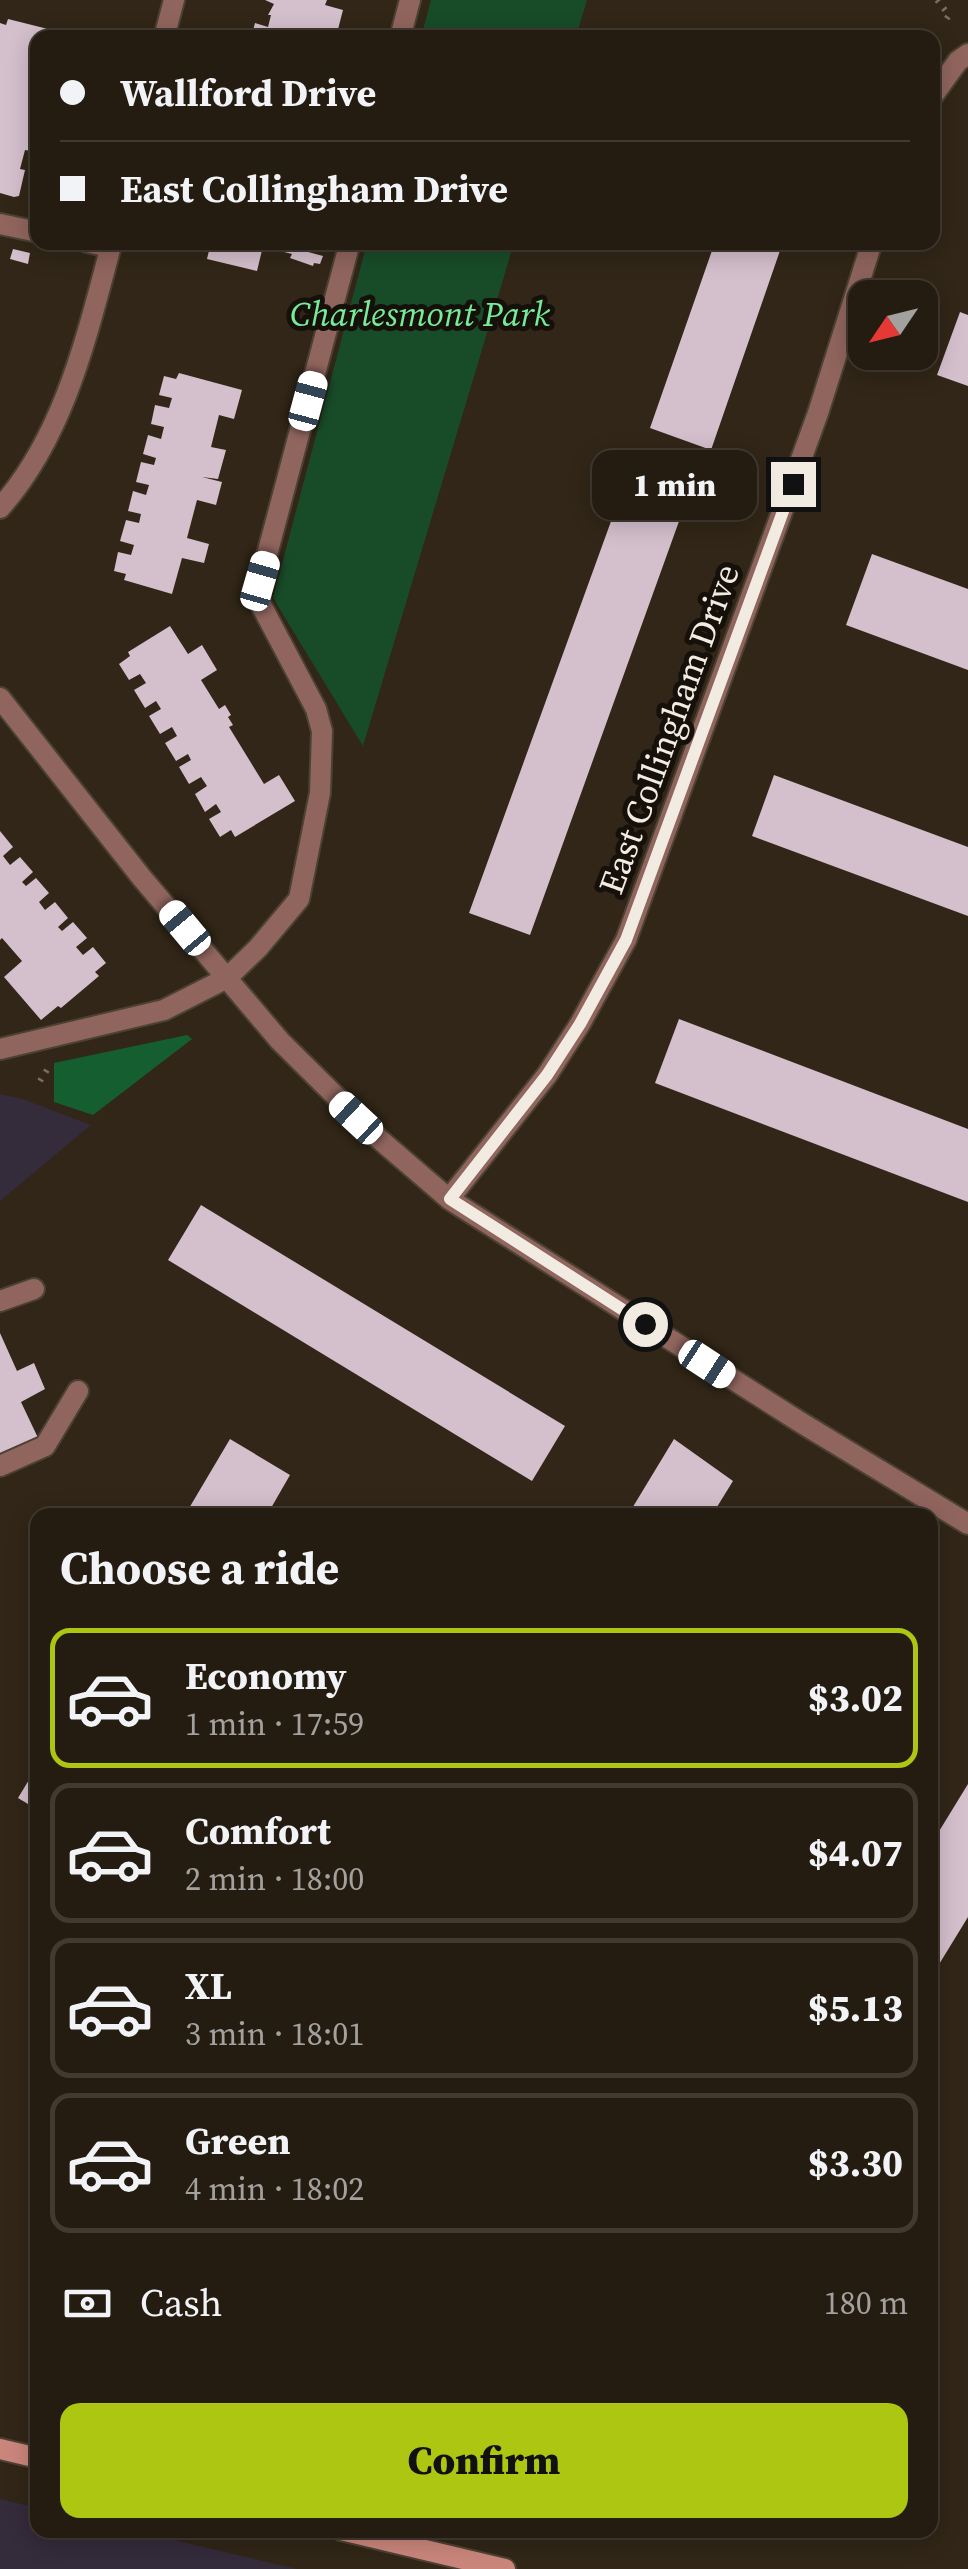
<!DOCTYPE html>
<html lang="en">
<head>
<meta charset="utf-8">
<style>
	body { margin:0; font-family:"Source Serif 4",serif; background:#2d251a; color:#f1f3f6; height:100vh; display:flex; flex-direction:column; font-size:38px; white-space:nowrap }
	* { box-sizing:border-box; margin:0 }
	p { font-size:32px; color:#a3a19f }
	.icon { flex:none; width:55px; height:55px; fill:none; stroke:currentColor; stroke-width:2; stroke-linecap:round; stroke-linejoin:round }
	.map { position:relative; flex:1; overflow:hidden }
	.side { position:absolute; left:30px; top:1508px; width:908px; height:1030px; display:flex; flex-direction:column; background:#251c11; border-radius:20px; box-shadow:0 5px 25px #0003,0 0 0 2px #423a31 }
	.side>* { flex:none }
	.top-card { position:absolute; left:30px; top:30px; width:910px; height:220px; border-radius:20px; box-shadow:0 5px 25px #0003,0 0 0 2px #423a31; display:grid; align-content:center; height:220px; padding:0 30px; background:#251c11 }
	.needle { width:65px; rotate:235deg }
	.fabs { position:absolute; left:848px; top:280px; display:grid; gap:20px }
	.fabs a { display:grid; place-items:center; width:90px; height:90px; border-radius:20px; background:#251c11; box-shadow:0 5px 25px #0003,0 0 0 2px #423a31; font-size:50px }
	.end { position:absolute; width:45px; height:45px; margin:-22px; border:12px solid #f2ebe1; background:#111; box-shadow:0 0 0 5px #111 }
	.from { border-radius:50% }
	.bubble { position:absolute; height:70px; border-radius:20px; background:#251c11; box-shadow:0 5px 25px #0003,0 0 0 2px #423a31; font-size:32px; font-weight:800; line-height:70px; text-align:center }
	.car { position:absolute; width:30px; height:60px; margin:-30px -15px; border-radius:12px; box-shadow:0 0 8px 2px #0007; background:linear-gradient(#fff 24%,#345 0 40%,#fff 0 76%,#345 0 86%,#fff 0) }
	.top-card b { display:flex; align-items:center; gap:35px; height:95px; font-size:38px }
	.top-card b+b { border-top:2px solid #423a31 }
	.top-card i { width:25px; height:25px; background:#f1f3f6 }
	ul { padding:0; list-style:none }
	li { display:flex; align-items:center; gap:30px; height:140px; margin:0 20px 15px; padding:0 10px; border:5px solid #423a31; border-radius:20px }
	li div { flex:1 }
	li b { display:block; font-size:38px }
	li em { font-style:normal; font-weight:800 }
	li.current { border-color:#acc611 }
	li>.icon { width:90px; height:90px; stroke-width:1.5 }
	h2 { padding:0 30px; font-size:45px; line-height:120px }
	.pay { display:flex; align-items:center; gap:25px; height:110px; padding:0 30px; font-size:38px }
	.pay p { margin-inline-start:auto }
	.primary-button { display:flex; gap:20px; margin-top:auto; padding:20px 30px }
	.primary-button a { flex:1; height:115px; border-radius:20px; background:#acc611; color:#111; font-size:40px; font-weight:800; line-height:115px; text-align:center }
	.map>svg:first-child { display:block }
	.commercial { fill:#342b3b }
	.green { fill:#184c29 }
	.forest { fill:#155e30 }
	.building { fill:#d4bfcd }
	.lines { fill:none; stroke-linecap:round; stroke-linejoin:round }
	.lane-casing { stroke:#4c4233; stroke-width:24 }
	.street-casing { stroke:#4c4233; stroke-width:24 }
	.secondary-casing { stroke:#4c4233; stroke-width:24 }
	.path { stroke:#786f61; stroke-width:6; stroke-dasharray:2.5 8; stroke-linecap:butt }
	.lane { stroke:#90655e; stroke-width:20 }
	.street { stroke:#90655e; stroke-width:20 }
	.secondary { stroke:#cb867c; stroke-width:20 }
	.route { stroke:#f2ebe1; stroke-width:12 }
	.labels { text-anchor:middle; stroke-width:10; stroke-linejoin:round; paint-order:stroke }
	.park-label { font-size:35px; font-style:italic; fill:#76eb98; stroke:#151009 }
	.street-label { font-size:35px; fill:#f2ebe1; stroke:#151009 }
</style>
</head>
<body>
<div class="map">
<svg width="968" height="2569" viewBox="0 0 968 2569">
	<rect width="100%" height="100%" fill="#312617"/>
	<path class="commercial" d="M0 1094 23 1099 91 1125 0 1201Z
		M0 2499 37 2508 38 2530H131L297 2569H0Z"/>
	<path class="green" d="M431 0H587L576 37H421Z
		M367 243H514L363 746 273 598Z"/>
	<path class="forest" d="M187 1035 192 1039 93 1115 54 1102V1063Z"/>
	<path class="building" d="M265 0H327L325 5 343 10 336 37 318 33 317 38H251L255 23 268 27 271 15H268L274 4Z
		M8 19 76 36 38 38V102L30 130 36 131 31 151 25 150 20 169 25 170 19 196 14 197 0 193V23L6 25Z
		M211 242H264L257 271 207 259Z
		M715 242H783L711 450 650 428Z
		M286 246 323 256 320 264 314 263 313 266 290 258 292 254 284 252Z
		M13 249 30 253 28 264 10 259Z
		M960 312 968 315V386L937 375Z
		M179 373 242 390 234 419 219 415 211 447 226 450 218 479 202 477 222 482 216 505 197 500 187 538 209 544 204 563 182 558 172 594 124 580 126 574 114 571 118 552 131 555 134 545 120 541 126 520 139 523 141 514 128 511 133 491 146 495 149 485 136 482 141 462 154 465 156 458 143 454 148 435 161 439 164 427 151 424 155 405 169 408 172 398 159 395 164 376 176 379Z
		M622 491 682 513 530 935 469 913Z
		M872 554 968 589V670L846 625Z
		M170 626 188 654 202 645 217 670 201 680 219 709 225 705 231 715 228 717 233 725 229 727 264 784 279 775 295 801 235 837 231 830 220 837 209 819 221 812 216 804 205 812 195 794 207 786 201 777 189 784 179 767 191 760 188 754 176 761 165 743 177 736 172 727 160 734 149 716 161 709 156 701 145 708 134 690 146 683 140 674 129 680 119 664 130 656 128 652Z
		M774 775 968 847V916L752 836Z
		M0 831 13 847 3 856 10 865 20 857 33 872 22 882 26 886 36 878 49 893 39 902 45 910 55 902 68 918 58 927 62 931 73 922 87 938 76 947 83 955 93 947 106 963 95 972 99 976 61 1008 58 1006 41 1020 4 977 22 961 2 938 0 940Z
		M679 1019 968 1129V1202L655 1083Z
		M201 1205 565 1426 532 1481 168 1260Z
		M0 1333 17 1371 34 1363 45 1389 21 1402 39 1440 0 1458Z
		M230 1439 290 1475 267 1515H185Z
		M674 1439 733 1481 712 1515H628Z
		M38 1765V1810L18 1798Z
		M968 1784V1917L930 1979V1846Z"/>
	<g class="lines">
		<defs>
			<path id="lane" d="M400 38 410 0
				M0 224 38 232
				M87 242 110 247
				M0 1049 164 1010 227 978 258 948 299 899 320 793 322 731 316 709 260 603V581L350 242
				M0 1301 34 1289
				M0 1466 45 1446 78 1391"/>
			<path id="street" d="M164 38 174 0
				M932 97 958 61 968 54
				M0 508C65 435 87 335 112 242
				M0 698 142 878 280 1041 378 1138 449 1199 800 1422 968 1524
				M449 1199 547 1075 580 1024 626 940 818 413 872 242"/>
			<path id="secondary" d="M0 2449 38 2458
				M341 2530 505 2569"/>
		</defs>
		<use href="#lane" class="lane-casing"/>
		<use href="#street" class="street-casing"/>
		<use href="#secondary" class="secondary-casing"/>
		<path class="path" d="M937 0 949 15 945 21
			M40 1081 50 1065"/>
		<use href="#lane" class="lane"/>
		<use href="#street" class="street"/>
		<use href="#secondary" class="secondary"/>
	</g>
	<g class="lines">
		<path class="route" d="M645 1324 450 1199 547 1075 580 1024 626 940 793 484"/>
	</g>
	<g class="labels">
		<g class="park-label">
			<text x="420" y="326">Charlesmont Park</text>
		</g>
		<g class="street-label">
			<text transform="translate(669 729) rotate(-70)" y="12">East Collingham Drive</text>
		</g>
	</g>
</svg>
<div class="fabs">
<a><svg class="needle" viewBox="-14 -14 28 28"><path d="M0-13l5 13h-10z" fill="#e53935"/><path d="M0 13l5-13h-10z" fill="#a3a19f"/></svg></a>
</div>
<i class="end from" style="left:645px;top:1324px"></i>
<i class="end" style="left:793px;top:484px"></i>
<div class="bubble" style="left:592px;top:450px;width:165px">1 min</div>
<i class="car" style="left:308px;top:401px;rotate:15deg"></i>
<i class="car" style="left:260px;top:581px;rotate:16deg"></i>
<i class="car" style="left:185px;top:928px;rotate:320deg"></i>
<i class="car" style="left:356px;top:1118px;rotate:313deg"></i>
<i class="car" style="left:707px;top:1364px;rotate:123deg"></i>
<div class="top-card">
<b><i class="from"></i>Wallford Drive</b>
<b><i></i>East Collingham Drive</b>
</div>
<section class="side">
<h2>Choose a ride</h2>
<ul>
<li class="current"><svg class="icon" aria-label="car" viewBox="0 0 24 24"><path d="M5 17H2v-5l4-1 3-4h7l3 4 3 1v5h-3M9 17h6M6 11h13"/><circle cx="7" cy="17" r="2"/><circle cx="17" cy="17" r="2"/></svg><div><b>Economy</b><p>1 min · 17:59</p></div><em>$3.02</em></li>
<li><svg class="icon" aria-label="car" viewBox="0 0 24 24"><path d="M5 17H2v-5l4-1 3-4h7l3 4 3 1v5h-3M9 17h6M6 11h13"/><circle cx="7" cy="17" r="2"/><circle cx="17" cy="17" r="2"/></svg><div><b>Comfort</b><p>2 min · 18:00</p></div><em>$4.07</em></li>
<li><svg class="icon" aria-label="car" viewBox="0 0 24 24"><path d="M5 17H2v-5l4-1 3-4h7l3 4 3 1v5h-3M9 17h6M6 11h13"/><circle cx="7" cy="17" r="2"/><circle cx="17" cy="17" r="2"/></svg><div><b>XL</b><p>3 min · 18:01</p></div><em>$5.13</em></li>
<li><svg class="icon" aria-label="car" viewBox="0 0 24 24"><path d="M5 17H2v-5l4-1 3-4h7l3 4 3 1v5h-3M9 17h6M6 11h13"/><circle cx="7" cy="17" r="2"/><circle cx="17" cy="17" r="2"/></svg><div><b>Green</b><p>4 min · 18:02</p></div><em>$3.30</em></li>
</ul>
<div class="pay"><svg class="icon" aria-label="cash" viewBox="0 0 24 24"><path d="M3 7h18v10H3z"/><circle cx="12" cy="12" r="2"/></svg>Cash<p>180 m</p></div>
<div class="primary-button"><a>Confirm</a></div>
</section>
</div>
</body>
</html>
